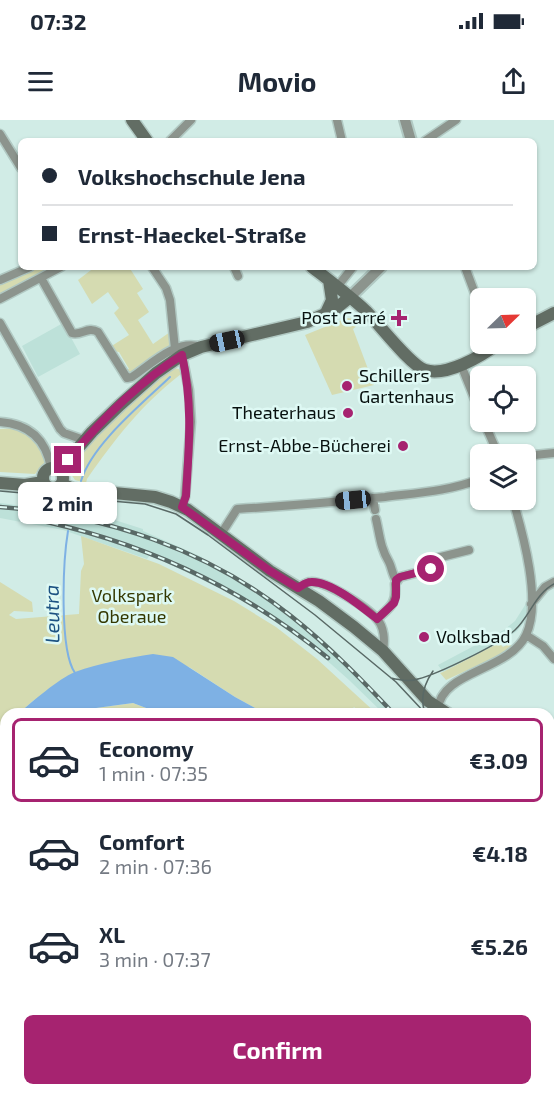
<!DOCTYPE html>
<html lang="en">
<head>
<meta charset="utf-8">
<style>
	body { margin:0; font-family:"Exo 2",sans-serif; background:#f6f6f7; color:#1f2937; height:100vh; display:flex; flex-direction:column; font-size:22px; white-space:nowrap }
	* { box-sizing:border-box; margin:0 }
	p { font-size:20px; color:#747a83 }
	.icon { flex:none; width:33px; height:33px; fill:none; stroke:currentColor; stroke-width:2; stroke-linecap:round; stroke-linejoin:round }
	.map { position:relative; flex:1; overflow:hidden }
	.panel { position:absolute; left:0px; top:588px; width:555px; height:388px; display:flex; flex-direction:column; background:#fff; border-radius:18px 18px 0 0; box-shadow:0 2px 4px #0004 }
	.panel>* { flex:none }
	.hud { position:absolute; left:18px; top:18px; width:519px; height:132px; border-radius:9px; box-shadow:0 2px 4px #0004; display:grid; align-content:center; height:132px; padding:0 24px; background:#fff }
	.needle { width:39px; rotate:67deg }
	.controls { position:absolute; left:470px; top:168px; display:grid; gap:12px }
	.controls a { display:grid; place-items:center; width:66px; height:66px; border-radius:9px; background:#fff; box-shadow:0 2px 4px #0004; font-size:30px }
	.end { position:absolute; width:27px; height:27px; margin:-14px; border:8px solid #a62370; background:#fff; box-shadow:0 0 0 3px #fff }
	.from { border-radius:50% }
	.bubble { position:absolute; height:42px; border-radius:9px; background:#fff; box-shadow:0 2px 4px #0004; font-size:20px; font-weight:700; line-height:42px; text-align:center }
	.car { position:absolute; width:18px; height:36px; margin:-18px -9px; border-radius:8px; box-shadow:0 0 4px 2px #0007; background:linear-gradient(#222 24%,#8ab4d8 0 40%,#222 0 76%,#8ab4d8 0 86%,#222 0) }
	.hud b { display:flex; align-items:center; gap:21px; height:57px; font-size:22px }
	.hud b+b { border-top:2px solid #e0e1e3 }
	.hud i { width:15px; height:15px; background:#1f2937 }
	ul { padding:10px 0 0; list-style:none }
	li { display:flex; align-items:center; gap:18px; height:84px; margin:0 12px 9px; padding:0 12px; border:3px solid transparent; border-radius:9px }
	li div { flex:1 }
	li b { display:block; font-size:22px }
	li em { font-style:normal; font-weight:700 }
	li.on { border-color:#a62370 }
	li>.icon { width:54px; height:54px; stroke-width:1.5 }
	.cta { display:flex; gap:12px; margin-top:auto; padding:12px 24px }
	.cta a { flex:1; height:69px; border-radius:9px; background:#a62370; color:#fff; font-size:24px; font-weight:700; line-height:69px; text-align:center }
	.status { display:flex; justify-content:space-between; align-items:center; height:42px; padding:0 30px; background:#fff; direction:ltr }
	.status svg { height:16px; fill:currentColor }
	header { display:flex; justify-content:space-between; align-items:center; height:78px; padding:0 24px; background:#fff; font-size:27px; font-weight:700 }
	.map>svg:first-child { display:block }
	.built { fill:#bde1d9 }
	.green { fill:#d5dbb1 }
	.water { fill:#7eb1e4 }
	.lines { fill:none; stroke-linecap:round; stroke-linejoin:round }
	.stream { stroke:#7eb1e4; stroke-width:2 }
	.minor-casing { stroke:#b1c9c3; stroke-width:11 }
	.tertiary-casing { stroke:#b1c9c3; stroke-width:14 }
	.secondary-casing { stroke:#b1c9c3; stroke-width:15 }
	.primary-casing { stroke:#b1c9c3; stroke-width:15 }
	.minor { stroke:#8c948d; stroke-width:8 }
	.tertiary { stroke:#8c948d; stroke-width:10 }
	.secondary { stroke:#626d64; stroke-width:12 }
	.primary { stroke:#455247; stroke-width:12 }
	.tram { stroke:#596966; stroke-width:1.5 }
	.rail-casing { stroke:#596966; stroke-width:4.5 }
	.rail { stroke:#def9f4; stroke-width:2; stroke-dasharray:7; stroke-linecap:butt }
	.route { stroke:#a62370; stroke-width:8 }
	.poi-dot { fill:#a62370; stroke:#def9f4; stroke-width:2 }
	.labels { text-anchor:middle; stroke-width:5; stroke-linejoin:round; paint-order:stroke }
	.poi-label { font-size:18px; fill:#07100e; stroke:#def9f4; text-anchor:end }
	.park-label { font-size:18px; fill:#343801; stroke:#def9f4 }
	.water-label { font-size:20px; font-style:italic; fill:#1c5282; stroke:#def9f4 }
</style>
</head>
<body>
<div class="status"><b>07:32</b><svg viewBox="0 0 49 12"><path d="M0 12V9h3v3zM5 12V6h3v6zM10 12V3h3v9zM15 12V0h3v12zM26 1h20v11H26zM47 4h2v5h-2z"/></svg></div>
<header><svg class="icon" aria-label="menu" viewBox="0 0 24 24"><path d="M4 6h16M4 12h16M4 18h16"/></svg>Movio<svg class="icon" aria-label="share" viewBox="0 0 24 24"><path d="M12 15V3M7 8l5-5 5 5M5 13v7h14v-7"/></svg></header>
<div class="map">
<svg width="554" height="976" viewBox="0 0 554 976">
	<rect width="100%" height="100%" fill="#d1ece6"/>
	<path class="built" d="M63 203 80 234 38 257 22 226Z
		M0 383 102 396 143 409V411L202 437V438L256 470 302 503 339 536 396 594H384L349 560 314 529 263 493 224 470 150 435 147 439 63 410 0 398Z
		M527 482 528 498 517 511 499 523 443 552 438 545 504 510 515 501Z"/>
	<path class="green" d="M39 147H52L0 174V165Z
		M95 147H129L143 169 137 173 149 192 138 200 153 224 170 212 171 225 168 229 131 255 123 249H129L119 232 113 231 110 227 129 215 114 193 119 188 108 172 92 184 78 160Z
		M347 198 357 199 362 202 353 209 374 265 332 275 305 215Z
		M174 248 179 249 181 254C142 284 115 319 87 359L86 363 75 360 71 354C71 350 71 349 73 345 84 325 154 257 174 248Z
		M17 308 34 317 48 342 42 346 35 354 0 352V309Z
		M81 416 159 444 234 481 276 507 317 539 377 594H361L354 587 349 594H266L235 577 189 547 136 537 113 542 34 580 18 594H6V602L0 606V462L32 482 33 492 14 491 9 495 16 499 79 494 81 451 84 444Z
		M499 523 503 527 510 523 512 526 502 534 446 560 440 553 443 552Z
		M133 583 162 594H86L96 588Z
		M6 643V961L0 963V648Z"/>
	<path class="water" d="M153 534 173 537 235 577 266 594H162L133 583 96 588 86 594H18C32 582 58 559 75 552 100 543 127 538 153 534Z
		M6 602V643L0 648V606Z
		M549 820 554 824V901L549 897Z"/>
	<g class="lines">
		<path class="stream" d="M81 361C92 324 143 283 170 257
			M73 391V387
			M68 411C63 441 59 530 75 553"/>
		<defs>
			<path id="minor" d="M337 0 342 21
				M0 14 21 48
				M170 21 191 0
				M425 21 456 0
				M152 147 166 168 170 180 175 229
				M234 147 238 156
				M465 147 480 187
				M41 158 72 213C81 216 88 206 98 212L127 258 132 257C150 245 177 218 201 227
				M0 160 30 147
				M337 167 353 147
				M0 179 61 147
				M0 203 60 309 64 313 84 320
				M461 245 480 292
				M0 302C29 304 46 319 51 348
				M484 302 498 334
				M525 336 554 333
				M373 378 375 390
				M182 387 185 377 191 302 189 270 182 235
				M376 399C380 416 380 427 389 442 392 448 392 454 396 460
				M221 414 237 389C287 386 336 382 385 377 417 373 450 371 480 359
				M299 468C303 465 306 462 311 462 326 461 367 487 377 499 384 507 385 520 383 531
				M531 484 545 467 554 462
				M377 499C390 487 397 484 395 464L400 457 431 449 429 440 469 430
				M526 515 543 526 554 539
				M438 589C441 551 509 551 526 515 542 482 523 414 513 380
				M549 964 554 965
				M363 970 365 976
				M175 976 186 970
				M476 976 504 970"/>
			<path id="tertiary" d="M405 0 411 21
				M350 177 381 147
				M422 970 424 976"/>
			<path id="secondary" d="M132 0 147 21
				M312 147C330 161 349 175 366 191 379 204 410 245 425 250 446 257 482 236 497 224
				M325 195 332 180 329 160
				M525 208 554 193
				M43 358a10 10 0 1 1 20 0a10 10 0 1 1-20 0Z
				M59 350 92 312 120 285 156 253 182 235 201 227 307 202 334 190 350 177
				M0 363 25 365 43 362
				M62 364 73 369 155 377 171 382 188 390 270 451 319 481 354 507 383 531 428 581 448 594
				M549 711 554 716
				M549 726 554 732"/>
			<path id="primary" d="M549 818 554 816
				M549 834 554 832
				M21 976 37 970
				M61 976 77 970"/>
		</defs>
		<use href="#minor" class="minor-casing"/>
		<use href="#tertiary" class="tertiary-casing"/>
		<use href="#secondary" class="secondary-casing"/>
		<use href="#primary" class="primary-casing"/>
		<use href="#minor" class="minor"/>
		<use href="#tertiary" class="tertiary"/>
		<use href="#secondary" class="secondary"/>
		<use href="#primary" class="primary"/>
		<path class="tram" d="M0 371 145 384 176 394 208 415 315 495 396 562 426 594
			M391 558C400 560 409 562 418 559 438 554 500 524 515 510 530 496 535 474 554 464
			M425 593C420 579 424 564 433 551
			M0 972 6 970"/>
		<defs>
			<path id="rail" d="M0 387C106 395 208 430 291 496 329 526 362 560 394 594
				M24 397C138 420 237 464 328 538
				M549 761 554 766"/>
		</defs>
		<use href="#rail" class="rail-casing"/>
		<use href="#rail" class="rail"/>
	</g>
	<g class="lines">
		<path class="route" d="M68 340C100 301 139 262 182 235 193 286 189 325 186 376L182 387 270 451 298 468C303 465 306 462 311 462 331 461 362 487 377 499L394 483 396 477V460L400 457 431 449"/>
	</g>
	<g class="poi-dot">
		<path d="M396 189h6v6h6v6h-6v6h-6v-6h-6v-6h6z"/>
		<circle cx="347" cy="266" r="6"/>
		<circle cx="348" cy="293" r="6"/>
		<circle cx="403" cy="326" r="6"/>
		<circle cx="424" cy="517" r="6"/>
	</g>
	<g class="labels">
		<g class="poi-label">
			<text x="386" y="204">Post Carré</text>
			<text x="359" y="262" text-anchor="start">Schillers<tspan x="359" dy="21">Gartenhaus</tspan></text>
			<text x="336" y="299">Theaterhaus</text>
			<text x="391" y="332">Ernst-Abbe-Bücherei</text>
			<text x="436" y="523" text-anchor="start">Volksbad</text>
		</g>
		<g class="park-label">
			<text x="132" y="482">Volkspark<tspan x="132" dy="21">Oberaue</tspan></text>
		</g>
		<g class="water-label">
			<text transform="translate(52 494) rotate(-91)" y="7">Leutra</text>
		</g>
	</g>
</svg>
<div class="controls">
<a><svg class="needle" viewBox="-14 -14 28 28"><path d="M0-13l5 13h-10z" fill="#e53935"/><path d="M0 13l5-13h-10z" fill="#747a83"/></svg></a>
<a><svg class="icon" aria-label="locate" viewBox="0 0 24 24"><circle cx="12" cy="12" r="6"/><path d="M12 2v4M12 18v4M2 12h4M18 12h4"/></svg></a>
<a><svg class="icon" aria-label="layers" viewBox="0 0 24 24"><path d="M12 4l9 5-9 5-9-5zM3 14l9 5 9-5"/></svg></a>
</div>
<i class="end from" style="left:431px;top:449px"></i>
<i class="end" style="left:68px;top:340px"></i>
<div class="bubble" style="left:18px;top:362px;width:99px">2 min</div>
<i class="car" style="left:227px;top:221px;rotate:258deg"></i>
<i class="car" style="left:353px;top:380px;rotate:264deg"></i>
<div class="hud">
<b><i class="from"></i>Volkshochschule Jena</b>
<b><i></i>Ernst-Haeckel-Straße</b>
</div>
<section class="panel">
<ul>
<li class="on"><svg class="icon" aria-label="car" viewBox="0 0 24 24"><path d="M5 17H2v-5l4-1 3-4h7l3 4 3 1v5h-3M9 17h6M6 11h13"/><circle cx="7" cy="17" r="2"/><circle cx="17" cy="17" r="2"/></svg><div><b>Economy</b><p>1 min · 07:35</p></div><em>€3.09</em></li>
<li><svg class="icon" aria-label="car" viewBox="0 0 24 24"><path d="M5 17H2v-5l4-1 3-4h7l3 4 3 1v5h-3M9 17h6M6 11h13"/><circle cx="7" cy="17" r="2"/><circle cx="17" cy="17" r="2"/></svg><div><b>Comfort</b><p>2 min · 07:36</p></div><em>€4.18</em></li>
<li><svg class="icon" aria-label="car" viewBox="0 0 24 24"><path d="M5 17H2v-5l4-1 3-4h7l3 4 3 1v5h-3M9 17h6M6 11h13"/><circle cx="7" cy="17" r="2"/><circle cx="17" cy="17" r="2"/></svg><div><b>XL</b><p>3 min · 07:37</p></div><em>€5.26</em></li>
</ul>
<div class="cta"><a>Confirm</a></div>
</section>
</div>
</body>
</html>
